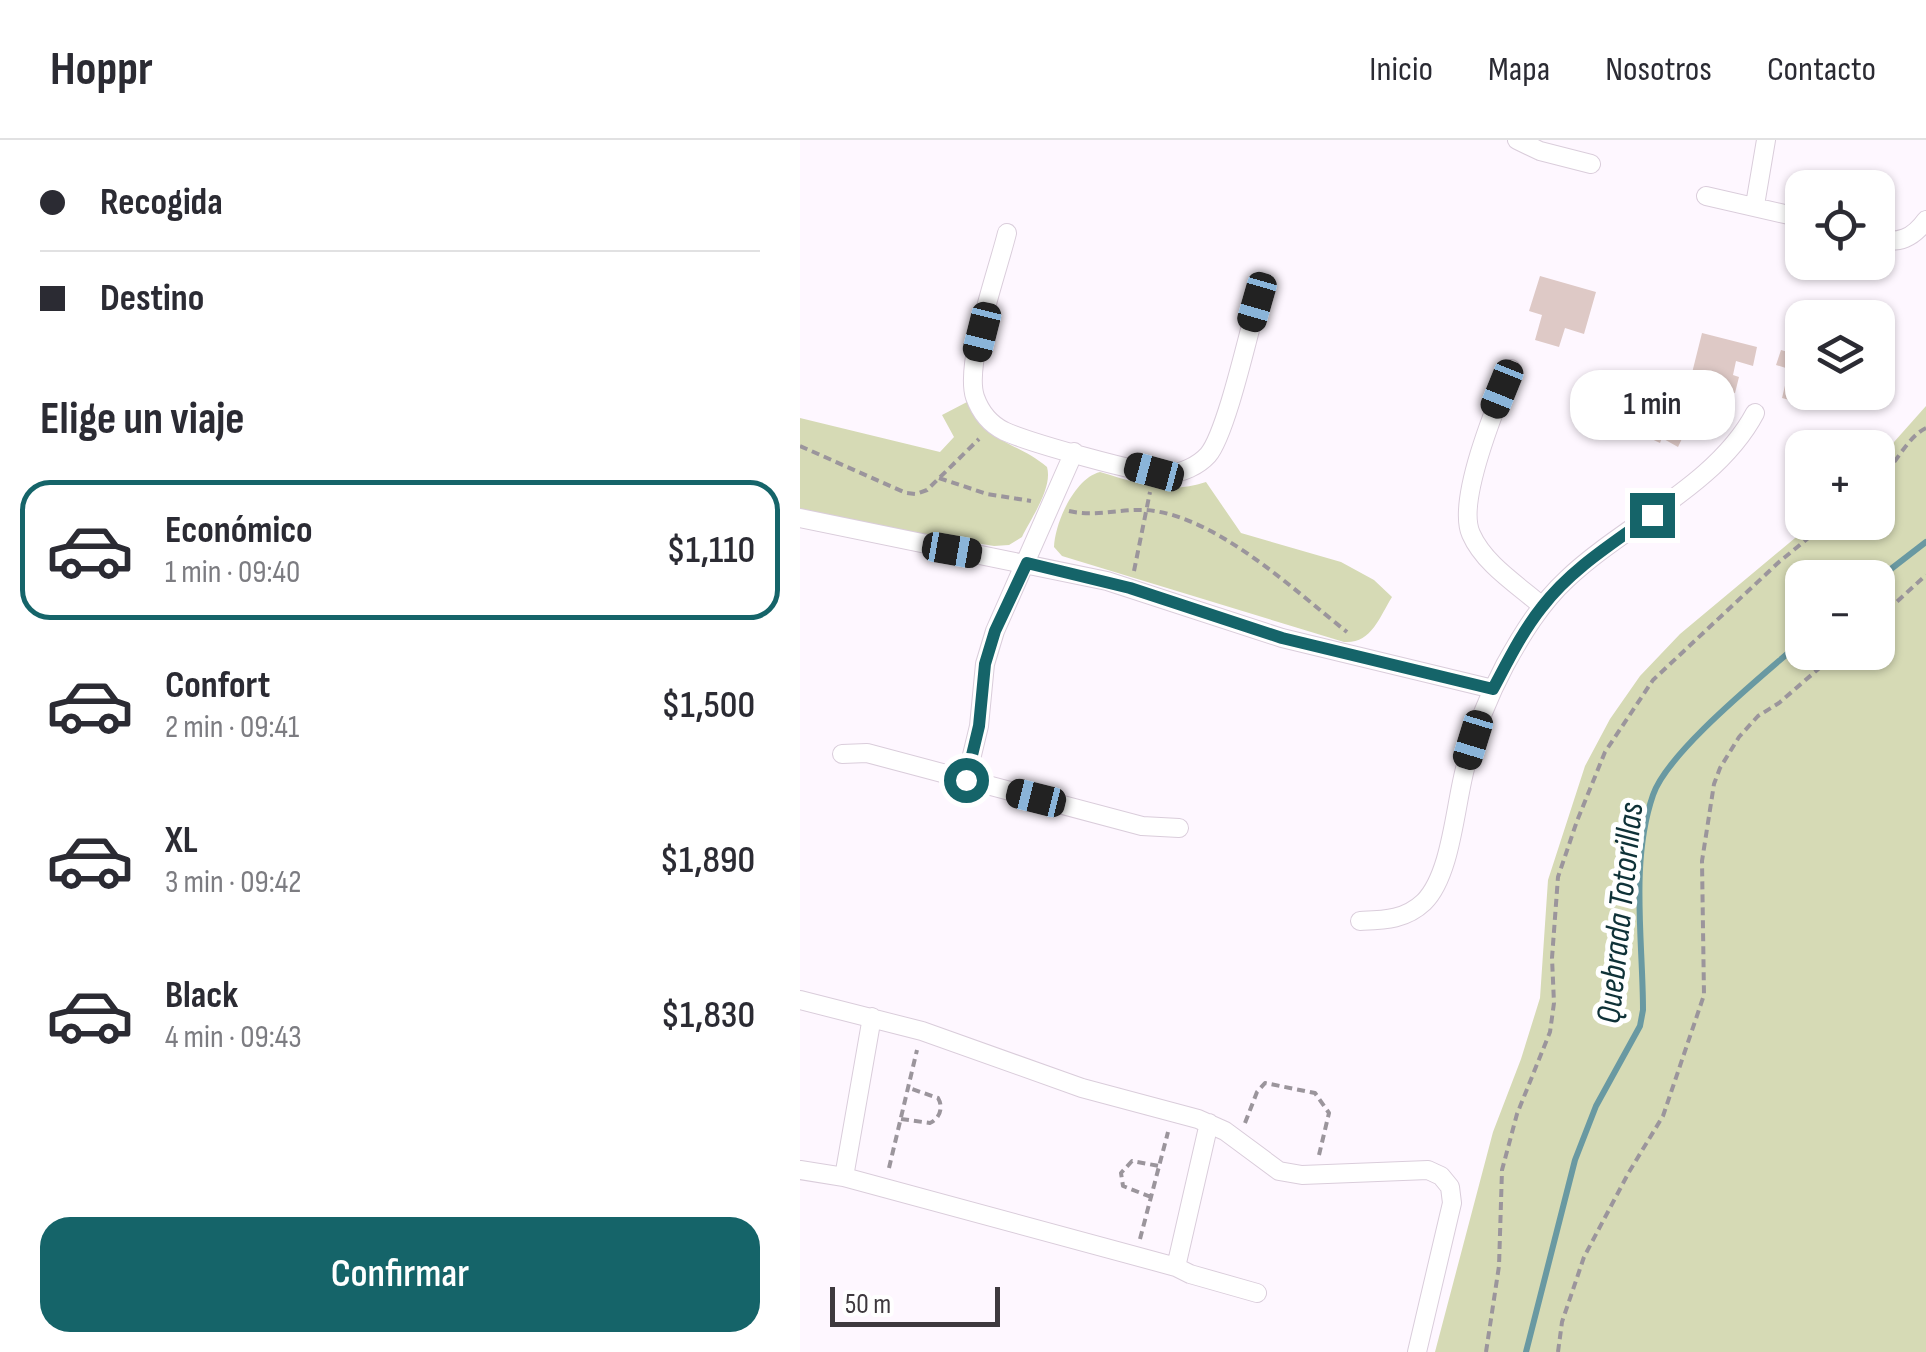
<!DOCTYPE html>
<html lang="es">
<head>
<meta charset="utf-8">
<style>
	body { margin:0; font-family:"Sofia Sans Condensed",sans-serif; background:#f7f7f7; color:#2b2b33; height:100vh; display:flex; flex-direction:column; font-size:38px; white-space:nowrap }
	* { box-sizing:border-box; margin:0 }
	p { font-size:32px; color:#7c7c81 }
	.icon { flex:none; width:55px; height:55px; fill:none; stroke:currentColor; stroke-width:2; stroke-linecap:round; stroke-linejoin:round }
	.map { position:relative; flex:1; overflow:hidden }
	.drawer { display:flex; flex-direction:column; background:#fff; width:800px }
	.drawer>* { flex:none }
	.banner { display:grid; align-content:center; height:220px; padding:0 40px; background:#fff }
	.tools { position:absolute; left:985px; top:30px; display:grid; gap:20px }
	.tools a { display:grid; place-items:center; width:110px; height:110px; border-radius:20px; background:#fff; box-shadow:0 2px 8px #0004; font-size:50px }
	.scale { position:absolute; left:30px; bottom:25px; width:170px; box-sizing:border-box; padding-left:10px; border:5px solid #3e393e; border-top:0; font-size:28px; line-height:35px; white-space:nowrap; color:#3e393e; -webkit-text-stroke:8px #fff; paint-order:stroke }
	.end { position:absolute; width:45px; height:45px; margin:-22px; border:12px solid #156469; background:#fff; box-shadow:0 0 0 5px #fff }
	.from { border-radius:50% }
	.bubble { position:absolute; height:70px; border-radius:30px; background:#fff; box-shadow:0 2px 8px #0004; font-size:32px; font-weight:600; line-height:70px; text-align:center }
	.car { position:absolute; width:30px; height:60px; margin:-30px -15px; border-radius:12px; box-shadow:0 0 8px 2px #0007; background:linear-gradient(#222 24%,#8ab4d8 0 40%,#222 0 76%,#8ab4d8 0 86%,#222 0) }
	.banner b { display:flex; align-items:center; gap:35px; height:95px; font-size:38px }
	.banner b+b { border-top:2px solid #e1e1e2 }
	.banner i { width:25px; height:25px; background:#2b2b33 }
	ul { padding:0; list-style:none }
	li { display:flex; align-items:center; gap:30px; height:140px; margin:0 20px 15px; padding:0 20px; border:5px solid transparent; border-radius:30px }
	li div { flex:1 }
	li b { display:block; font-size:38px }
	li em { font-style:normal; font-weight:600 }
	li.active { border-color:#156469 }
	li>.icon { width:90px; height:90px; stroke-width:1.5 }
	h2 { padding:0 40px; font-size:45px; line-height:120px }
	.action { display:flex; gap:20px; margin-top:auto; padding:20px 40px }
	.action a { flex:1; height:115px; border-radius:30px; background:#156469; color:#fff; font-size:40px; font-weight:600; line-height:115px; text-align:center }
	header { display:flex; align-items:center; gap:60px; box-sizing:border-box; height:140px; padding:0 50px; background:#fff; border-bottom:2px solid #e1e1e2 }
	header strong { font-size:48px }
	nav { display:flex; gap:55px; margin-inline-start:auto; font-size:35px }
	main { display:flex; flex:1; min-height:0 }
	.map>svg:first-child { display:block }
	.green { fill:#d6dab5; fill-rule:evenodd }
	.lines { fill:none; stroke-linecap:round; stroke-linejoin:round }
	.stream { stroke:#6999a2; stroke-width:6 }
	.building { fill:#dec9c6 }
	.minor-casing { stroke:#dacddb; stroke-width:20 }
	.path { stroke:#9b959c; stroke-width:4; stroke-dasharray:8 5; stroke-linecap:butt }
	.minor { stroke:#fff; stroke-width:18 }
	.route { stroke:#156469; stroke-width:12 }
	.labels { text-anchor:middle; stroke-width:10; stroke-linejoin:round; paint-order:stroke }
	.water-label { font-size:35px; font-style:italic; fill:#0e3137; stroke:#fff }
</style>
</head>
<body>
<header>
<strong>Hoppr</strong>
<nav><a>Inicio</a><a>Mapa</a><a>Nosotros</a><a>Contacto</a></nav>
</header>
<main>
<section class="drawer">
<div class="banner">
<b><i class="from"></i>Recogida</b>
<b><i></i>Destino</b>
</div>
<h2>Elige un viaje</h2>
<ul>
<li class="active"><svg class="icon" aria-label="car" viewBox="0 0 24 24"><path d="M5 17H2v-5l4-1 3-4h7l3 4 3 1v5h-3M9 17h6M6 11h13"/><circle cx="7" cy="17" r="2"/><circle cx="17" cy="17" r="2"/></svg><div><b>Económico</b><p>1 min · 09:40</p></div><em>$1,110</em></li>
<li><svg class="icon" aria-label="car" viewBox="0 0 24 24"><path d="M5 17H2v-5l4-1 3-4h7l3 4 3 1v5h-3M9 17h6M6 11h13"/><circle cx="7" cy="17" r="2"/><circle cx="17" cy="17" r="2"/></svg><div><b>Confort</b><p>2 min · 09:41</p></div><em>$1,500</em></li>
<li><svg class="icon" aria-label="car" viewBox="0 0 24 24"><path d="M5 17H2v-5l4-1 3-4h7l3 4 3 1v5h-3M9 17h6M6 11h13"/><circle cx="7" cy="17" r="2"/><circle cx="17" cy="17" r="2"/></svg><div><b>XL</b><p>3 min · 09:42</p></div><em>$1,890</em></li>
<li><svg class="icon" aria-label="car" viewBox="0 0 24 24"><path d="M5 17H2v-5l4-1 3-4h7l3 4 3 1v5h-3M9 17h6M6 11h13"/><circle cx="7" cy="17" r="2"/><circle cx="17" cy="17" r="2"/></svg><div><b>Black</b><p>4 min · 09:43</p></div><em>$1,830</em></li>
</ul>
<div class="action"><a>Confirmar</a></div>
</section>
<div class="map">
<svg width="1126" height="1212" viewBox="0 0 1126 1212">
	<rect width="100%" height="100%" fill="#fef7ff"/>
	<path class="green" d="M167 262C184 303 216 301 247 327 253 348 231 378 222 397L209 405 194 406 37 380 0 370V278L140 312 154 297 142 275Z
		M1126 266V1212H635L693 992 721 919 740 858 748 740 785 626 810 579 840 536 880 494 1013 383 1078 382V320ZM1002 438H1078V512H1002Z
		M300 332C337 343 369 355 406 342L441 393 541 422 574 440 592 457C579 478 571 504 544 502L262 416 254 407C255 382 275 338 300 332Z"/>
	<g class="lines">
		<path class="stream" d="M1078 439 1126 402
			M726 1212 775 1020 796 966 840 886 843 870C843 801 830 722 853 655 868 611 965 534 1002 501"/>
	</g>
	<path class="building" d="M740 136 796 152 784 194 765 188 759 207 735 200 742 175 729 171Z
		M902 193 957 207 953 226 936 221 933 235 939 237 935 253 890 241Z
		M981 210 1002 216V252H1027L1023 269 982 258 989 229 976 225Z
		M859 240 895 257 887 273 893 276 878 307 862 298 860 303 835 291Z"/>
	<g class="lines">
		<defs>
			<path id="minor" d="M717 0 740 11 791 24
				M906 56 1002 78
				M955 65 966 0
				M207 93C198 130 164 224 175 257 180 271 190 284 204 291 228 302 343 335 367 334 382 333 398 326 408 315 426 294 448 195 457 163
				M1078 99C1099 104 1113 98 1126 80
				M711 229C697 263 656 361 671 394 684 424 718 445 742 466
				M0 378 307 441 482 498 693 549
				M42 614 67 613 342 686 379 688
				M166 640 179 586 185 524 195 491 274 312
				M560 781C584 780 605 780 624 762 652 734 655 663 666 625 675 590 688 557 705 525 722 494 741 463 767 439 825 384 917 345 955 273
				M0 860 122 891 282 948 398 979 425 991 479 1031 502 1035 628 1030 641 1036 650 1047 652 1063 617 1212
				M0 1030 44 1037 376 1127 390 1134 457 1153
				M44 1037 72 877
				M376 1127 409 983"/>
		</defs>
		<use href="#minor" class="minor-casing"/>
		<path class="path" d="M0 306 106 353 116 354 127 350 179 299
			M139 338 187 354 231 361
			M1078 342C1094 327 1107 297 1126 288
			M269 371C295 377 319 369 345 370 414 374 494 450 547 492
			M334 431 350 352
			M1078 479 1126 435
			M101 979 130 983C139 979 144 968 138 958L109 948
			M445 983 457 952 465 943 515 953 529 973 519 1015
			M89 1028 117 910
			M351 1057 323 1046 321 1033 332 1021 359 1026
			M340 1099 368 992
			M686 1212 699 1126 702 1030 717 974 750 892 754 863 752 818 758 737 777 681 805 612 853 540 979 422 1028 382
			M758 1212 762 1182 784 1117 829 1032 863 976 904 855 902 721 914 644 920 628 939 597 958 576 979 563 1038 512"/>
		<use href="#minor" class="minor"/>
	</g>
	<g class="lines">
		<path class="route" d="M166 640 179 586 185 524 195 491 227 423 330 448 482 498 693 549C708 521 722 492 742 467 771 429 813 403 852 375"/>
	</g>
	<g class="labels">
		<g class="water-label">
			<text transform="translate(819 773) rotate(-84)" y="12">Quebrada Totorillas</text>
		</g>
	</g>
</svg>
<div class="tools">
<a><svg class="icon" aria-label="locate" viewBox="0 0 24 24"><circle cx="12" cy="12" r="6"/><path d="M12 2v4M12 18v4M2 12h4M18 12h4"/></svg></a>
<a><svg class="icon" aria-label="layers" viewBox="0 0 24 24"><path d="M12 4l9 5-9 5-9-5zM3 14l9 5 9-5"/></svg></a>
<a>+</a>
<a>−</a>
</div>
<div class="scale">50 m</div>
<i class="end from" style="left:166px;top:640px"></i>
<i class="end" style="left:852px;top:375px"></i>
<div class="bubble" style="left:770px;top:230px;width:165px">1 min</div>
<i class="car" style="left:457px;top:162px;rotate:196deg"></i>
<i class="car" style="left:182px;top:192px;rotate:194deg"></i>
<i class="car" style="left:702px;top:249px;rotate:202deg"></i>
<i class="car" style="left:354px;top:332px;rotate:285deg"></i>
<i class="car" style="left:152px;top:410px;rotate:100deg"></i>
<i class="car" style="left:673px;top:600px;rotate:197deg"></i>
<i class="car" style="left:236px;top:658px;rotate:284deg"></i>
</div>
</main>
</body>
</html>
